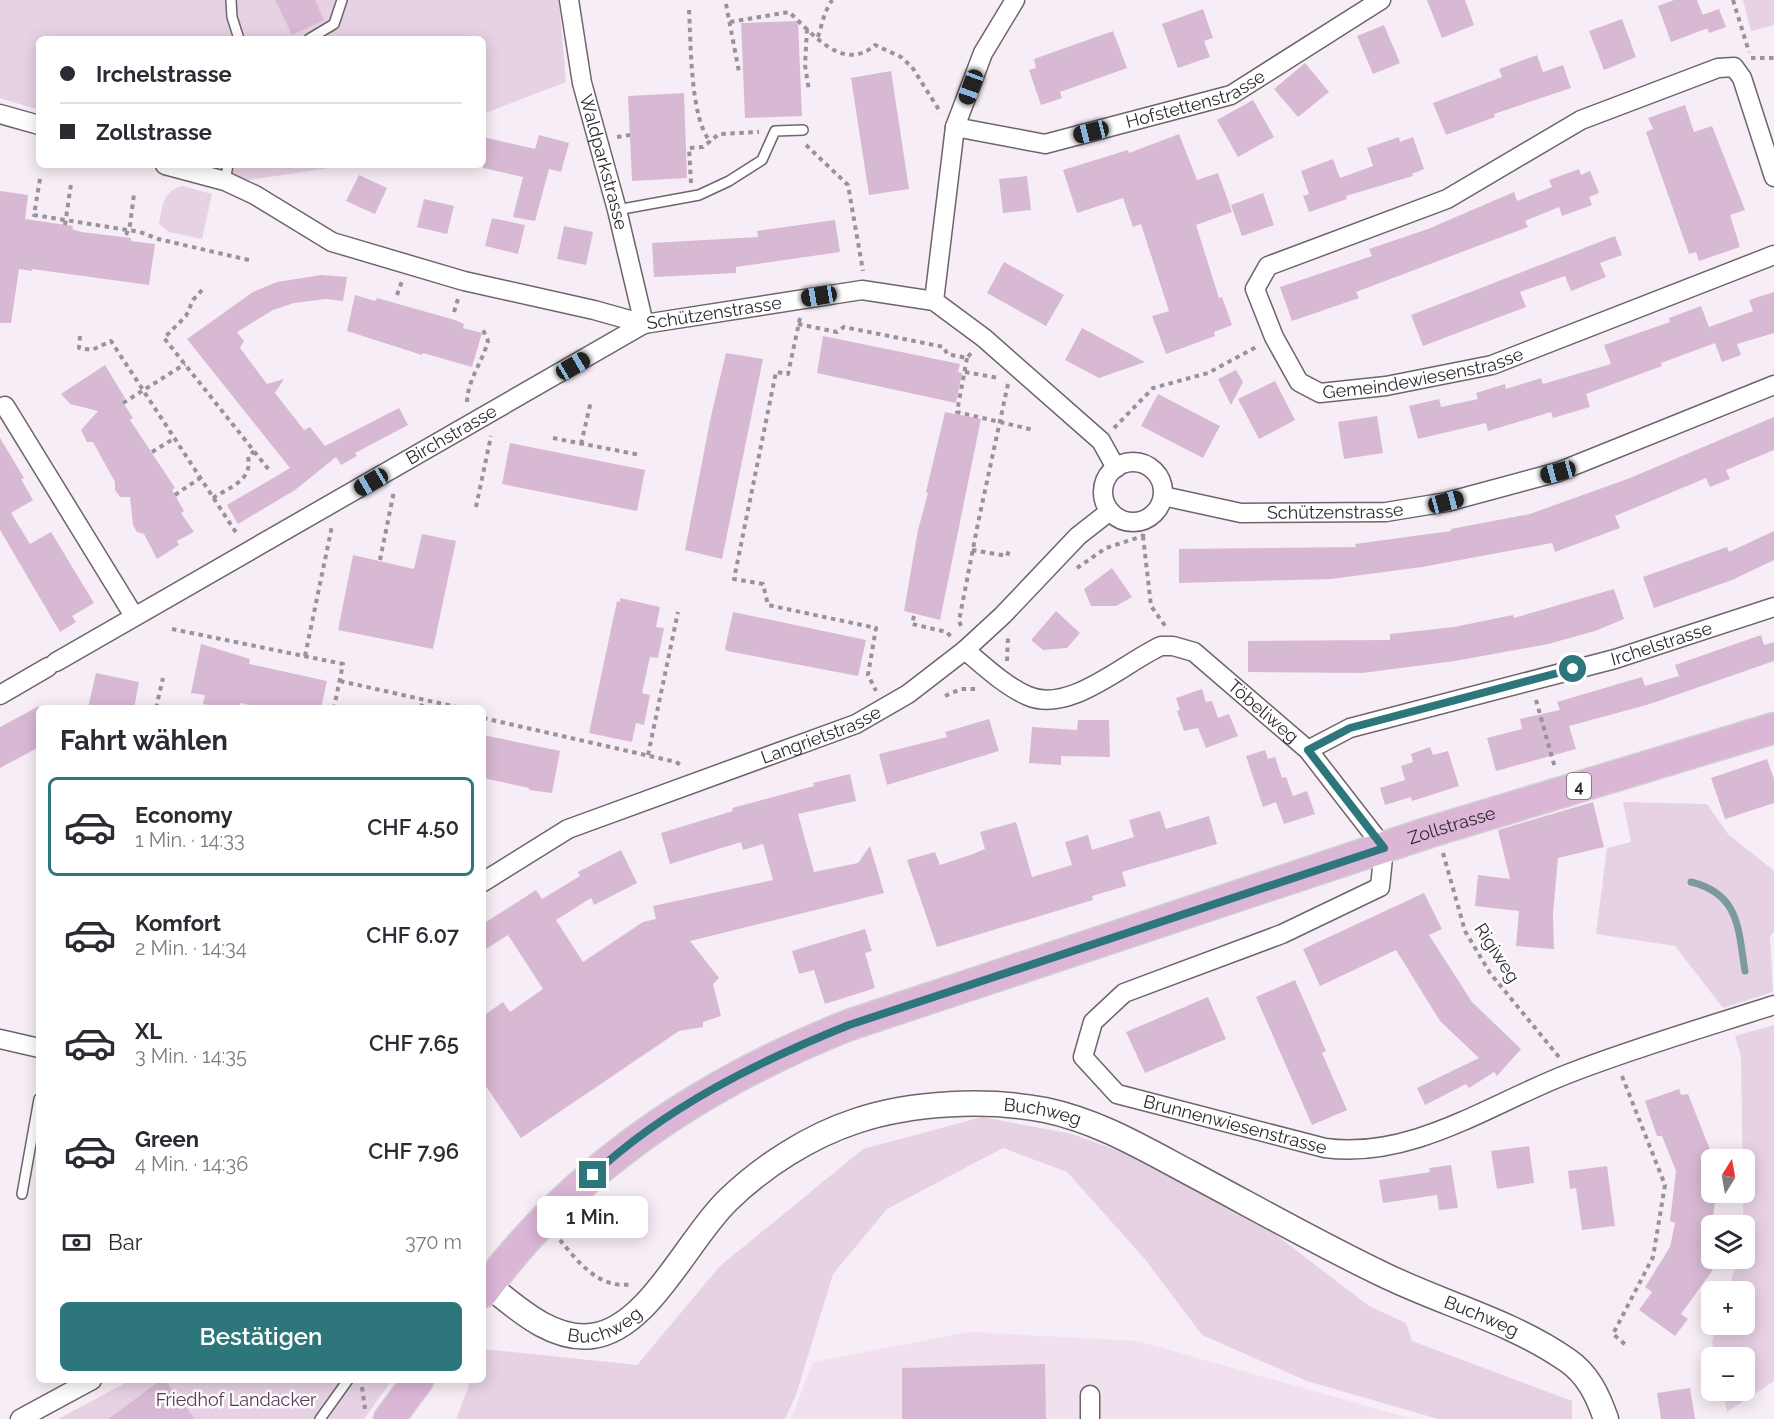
<!DOCTYPE html>
<html lang="de">
<head>
<meta charset="utf-8">
<style>
	body { margin:0; font-family:Raleway,sans-serif; background:#f2f2f3; color:#2b2b33; height:100vh; display:flex; flex-direction:column; font-size:22px; white-space:nowrap }
	* { box-sizing:border-box; margin:0 }
	p { font-size:20px; color:#7c7c81 }
	.icon { flex:none; width:33px; height:33px; fill:none; stroke:currentColor; stroke-width:2; stroke-linecap:round; stroke-linejoin:round }
	.map { position:relative; flex:1; overflow:hidden }
	.details { position:absolute; left:36px; top:705px; width:450px; height:678px; display:flex; flex-direction:column; background:#fff; border-radius:9px; box-shadow:0 3px 15px #0003 }
	.details>* { flex:none }
	.guide { position:absolute; left:36px; top:36px; width:450px; height:132px; border-radius:9px; box-shadow:0 3px 15px #0003; display:grid; align-content:center; height:132px; padding:0 24px; background:#fff }
	.needle { width:39px; rotate:11deg }
	.controls { position:absolute; left:1701px; top:1149px; display:grid; gap:12px }
	.controls a { display:grid; place-items:center; width:54px; height:54px; border-radius:9px; background:#fff; box-shadow:0 3px 15px #0003; font-size:30px }
	.end { position:absolute; width:27px; height:27px; margin:-14px; border:8px solid #2d767b; background:#fff; box-shadow:0 0 0 3px #fff }
	.from { border-radius:50% }
	.bubble { position:absolute; height:42px; border-radius:9px; background:#fff; box-shadow:0 3px 15px #0003; font-size:20px; font-weight:600; line-height:42px; text-align:center }
	.car { position:absolute; width:18px; height:36px; margin:-18px -9px; border-radius:8px; box-shadow:0 0 4px 2px #0007; background:linear-gradient(#222 24%,#8ab4d8 0 40%,#222 0 76%,#8ab4d8 0 86%,#222 0) }
	.guide b { display:flex; align-items:center; gap:21px; height:57px; font-size:22px }
	.guide b+b { border-top:2px solid #e1e1e2 }
	.guide i { width:15px; height:15px; background:#2b2b33 }
	ul { padding:0; list-style:none }
	li { display:flex; align-items:center; gap:18px; height:99px; margin:0 12px 9px; padding:0 12px; border:3px solid transparent; border-radius:9px }
	li div { flex:1 }
	li b { display:block; font-size:22px }
	li em { font-style:normal; font-weight:600 }
	li.current { border-color:#2d767b }
	li>.icon { width:54px; height:54px; stroke-width:1.5 }
	h2 { padding:0 24px; font-size:27px; line-height:72px }
	.pay { display:flex; align-items:center; gap:15px; height:66px; padding:0 24px; font-size:22px }
	.pay p { margin-inline-start:auto }
	.cta { display:flex; gap:12px; margin-top:auto; padding:12px 24px }
	.cta a { flex:1; height:69px; border-radius:9px; background:#2d767b; color:#fff; font-size:24px; font-weight:600; line-height:69px; text-align:center }
	.map>svg:first-child { display:block }
	.built { fill:#f1e0ee }
	.green { fill:#e7d2e4 }
	.lines { fill:none; stroke-linecap:round; stroke-linejoin:round }
	.stream { stroke:#7b9a9e; stroke-width:7 }
	.building { fill:#d8b9d4 }
	.service-casing { stroke:#6d646c; stroke-width:12 }
	.minor-casing { stroke:#6d646c; stroke-width:21 }
	.tertiary-casing { stroke:#6d646c; stroke-width:27 }
	.primary-casing { stroke:#d1d0d1; stroke-width:33 }
	.path { stroke:#9a9299; stroke-width:4; stroke-dasharray:4.5 4.5; stroke-linecap:butt }
	.service { stroke:#fff; stroke-width:9 }
	.minor { stroke:#fff; stroke-width:18 }
	.tertiary { stroke:#fff; stroke-width:24 }
	.primary { stroke:#dbb6d7; stroke-width:30 }
	.route { stroke:#2d767b; stroke-width:8 }
	.labels { text-anchor:middle; stroke-width:5; stroke-linejoin:round; paint-order:stroke }
	.shield { fill:#fefefe; stroke:#6c696c; stroke-width:1.5 }
	.shield-label { font-size:16px; font-weight:bold; fill:#2d292d }
	.street-label { font-size:18px; fill:#2d292d; stroke:#fefefe }
	.park-label { font-size:18px; fill:#5f365b; stroke:#fefefe }
</style>
</head>
<body>
<div class="map">
<svg width="1774" height="1419" viewBox="0 0 1774 1419">
	<rect width="100%" height="100%" fill="#f7edf6"/>
	<path class="built" d="M969 1332 1138 1341 1412 1419H791L813 1362Z"/>
	<path class="green" d="M0 0H559L566 82 483 114V39H39V110L0 98Z
		M1743 0H1774V25L1751 31Z
		M203 165H349L249 180Z
		M183 186 212 194 202 239 169 232 159 224C163 205 162 191 183 186Z
		M1623 802 1707 804 1728 834 1774 871V932L1770 936 1773 992 1723 1008 1675 946 1596 934 1607 848 1631 842Z
		M1774 1025V1381L1727 1412 1723 1391 1744 1390V1358L1715 1357 1712 1342 1717 1325 1744 1324V1292L1728 1291 1738 1259 1744 1258 1741 1056 1735 1036Z
		M982 1117 1072 1134 1183 1174 1233 1202 1369 1306 1406 1323 1412 1341 1572 1401V1419H1438L1307 1381 1202 1335 1144 1258 1067 1172 1003 1148 887 1209 833 1274 796 1395 785 1419H456L471 1380H483V1349L637 1365 720 1266 863 1149Z
		M131 1380H392L364 1419H58Z"/>
	<g class="lines">
		<path class="stream" d="M1691 882C1740 894 1738 929 1745 971"/>
	</g>
	<path class="building" d="M275 0H315L324 20 292 35Z
		M1427 0H1465L1474 25 1442 38Z
		M1674 0H1697L1708 28 1671 42 1658 6Z
		M1203 9 1213 38 1204 41 1210 57 1178 68 1162 24Z
		M1719 9 1726 27 1709 33 1702 15Z
		M1622 19 1636 57 1604 70 1589 31Z
		M798 21 802 116 745 118 741 23Z
		M1384 25 1400 63 1373 74 1357 36Z
		M1113 31 1127 68 1060 92 1062 98 1041 105 1029 70 1036 68 1034 59Z
		M1537 55 1543 72 1563 65 1571 88 1494 114 1495 117 1446 135 1433 103 1502 77 1499 69Z
		M1305 63 1329 92 1298 117 1274 89Z
		M891 71 909 189 869 195 851 78Z
		M684 93 687 178 632 181 628 96Z
		M1253 100 1274 137 1238 157 1217 120Z
		M1685 105 1694 132 1712 126 1745 210 1730 215 1740 247 1699 261 1696 252 1689 254 1646 132 1653 129 1648 118Z
		M1179 134 1197 180 1218 173 1232 212 1196 225 1219 298 1222 297 1232 325 1214 332 1215 336 1166 354 1152 316 1169 311 1141 224 1133 227 1123 198 1077 213 1063 170 1128 150 1129 153Z
		M539 135 569 143 561 172 549 169 535 221 513 217 523 177 483 168V137L535 149Z
		M1399 137 1400 142 1413 137 1424 169 1412 174 1413 176 1346 196 1347 199 1309 212 1303 196 1309 194 1301 171 1333 159 1340 178 1373 166 1367 148Z
		M1579 169 1581 175 1590 171 1599 193 1589 197 1592 205 1562 216 1559 207 1525 221 1528 227 1356 292 1359 298 1292 321 1280 287 1372 256 1369 249 1428 229 1514 192 1517 201 1552 187 1549 180Z
		M359 175 387 188 375 214 346 201Z
		M1027 176 1031 210 1003 213 999 179Z
		M0 191 28 195 25 219 73 226 72 229 81 232 131 238V241L155 244 149 285 32 269V271L19 269 11 323H0Z
		M1263 193 1274 225 1242 236 1231 205Z
		M424 199 454 206 447 234 417 227Z
		M492 218 525 225 518 254 485 246Z
		M835 220 840 252 736 267V273L654 277 652 243 758 237 757 231Z
		M564 226 593 232 586 265 557 259Z
		M1615 236 1622 255 1600 263 1606 277 1571 291 1565 276 1520 292 1526 307 1423 346 1411 315Z
		M1004 262 1064 295 1046 326 987 293Z
		M321 275 347 277 343 301 326 299 294 303 273 310 237 332 244 341 240 348 267 384 284 379 275 393 304 430 310 427 325 446 399 408 408 425 355 453 357 456 341 465 336 457 295 490 238 524 227 505 290 468 187 339 253 292 277 282Z
		M1774 292V333L1737 344 1741 355 1722 362 1709 327 1753 311 1749 300Z
		M355 295 375 301 377 298 455 320 464 324 463 328 482 333 472 367 423 353 422 355 347 331Z
		M1701 306 1715 343 1661 363 1662 366 1586 394 1590 407 1553 418 1551 412 1488 431 1486 423 1418 439 1409 406 1439 399 1441 407 1478 399 1476 393 1505 384 1506 389 1541 378 1543 384 1611 364 1604 345 1670 322 1669 318Z
		M1082 328 1145 362 1099 378 1065 360Z
		M823 336 960 364 958 372 962 373 956 403 817 373Z
		M726 353 763 359 722 559 685 550 711 416Z
		M105 365 125 398 122 401 133 418 130 420 175 488 172 490 184 511 181 513 194 532 177 541 179 545 157 559 144 534 137 532 133 525 130 497H120L115 490V482L93 442H87L81 430 98 411 70 404 61 394Z
		M1236 370 1243 382 1231 405 1218 379Z
		M1275 381 1295 420 1259 439 1238 399Z
		M1158 394 1220 426 1203 458 1141 426Z
		M945 412 981 419 940 620 904 611 918 530 928 493 926 492Z
		M1377 416 1383 453 1344 459 1338 422Z
		M1774 417V450L1726 470 1730 479 1710 487 1706 478 1615 516 1620 528 1555 552 1552 543 1422 567 1331 579 1179 583V549L1356 547 1355 544 1451 531V529L1530 514 1630 478Z
		M0 438 24 478 21 479 33 500 11 513 30 544 51 532 94 603 72 616 76 622 60 632 0 530Z
		M510 443 645 470 637 511 502 484Z
		M1774 531V560L1732 580 1654 608 1643 577 1727 547 1729 552Z
		M422 534 456 541 433 649 338 630 353 555 414 569Z
		M1112 568 1132 597 1116 606H1091L1084 589Z
		M1614 589 1624 619 1595 631 1548 644 1455 661 1362 673 1248 672V641L1390 640V634L1454 627 1513 615 1514 618Z
		M620 598 660 607 656 627 664 628 658 658 650 657 642 693 650 695 644 725 636 723 632 742 589 733 617 601 620 602Z
		M1056 611 1080 633 1067 648 1043 650 1031 640Z
		M733 612 866 640 858 676 727 651 725 649Z
		M1761 635 1764 645 1774 642V661L1650 704 1569 726 1576 749 1496 771 1487 738 1522 729 1520 719 1560 710 1557 702 1642 677 1645 686 1679 676 1675 665Z
		M201 644 250 659 249 664 327 681 321 708H264L240 703 239 708H224L203 704 205 695 191 693Z
		M96 673 139 682 134 708H88Z
		M1202 689 1206 702 1212 701 1218 718 1229 714 1238 736 1206 748 1198 728 1184 731 1177 711 1180 710 1176 698Z
		M39 706V747L0 768V727Z
		M989 719 999 751 887 785 879 754 947 737 945 732Z
		M1078 720H1109L1110 757 1061 756V765L1029 763 1032 727 1077 730Z
		M483 735 560 751 552 793 529 790V788L483 778Z
		M1430 747 1433 755 1448 751 1459 786 1412 801 1411 797 1385 805 1380 788 1405 780 1401 766 1413 762 1411 754Z
		M1265 750 1268 759 1275 757 1282 778 1286 777 1293 796 1307 791 1315 814 1284 824 1276 802 1263 807 1246 756Z
		M1767 759 1774 779V803L1725 819 1711 778Z
		M850 774 856 801 798 814 814 872 858 863 870 846 884 893 690 941 719 978 713 984 721 1016 703 1022V1027L679 1031 521 1138 483 1082V1016L503 1002 510 1012 543 989 508 935 483 951V924L536 890 542 899 580 876 578 872 621 850 637 883 594 905 591 898 556 920 583 962 643 922 656 919 653 906 773 880 763 844 743 850 741 842 670 864 661 833 733 811 732 808 814 786 813 783Z
		M1593 802 1604 847 1558 858 1553 914 1554 949 1516 946 1519 911 1475 906 1478 875 1510 879 1498 830Z
		M1160 811 1166 829 1209 816 1217 844 1122 872 1126 886 1092 896 1093 900 937 947 907 860 935 852 940 865 973 854 985 849 980 832 1016 822 1032 877 1072 865 1065 842 1088 835 1092 850 1134 837 1129 820Z
		M1424 893 1442 929 1429 935 1472 1002 1521 1049 1497 1076 1494 1072 1469 1088 1466 1084 1425 1105 1417 1088 1479 1058 1440 1021 1396 950 1320 986 1303 949Z
		M865 929 872 951 865 953 875 988 825 1004 814 970 799 974 792 951Z
		M1295 980 1326 1051 1322 1053 1347 1110 1312 1125 1256 997Z
		M1208 997 1226 1039 1145 1073 1126 1032Z
		M1679 1089 1681 1095 1688 1094 1714 1160H1712V1192H1716L1712 1226V1271L1681 1314 1688 1319 1675 1336 1639 1310 1652 1292 1645 1287 1670 1247 1675 1223 1670 1221 1676 1171 1662 1136H1657L1645 1101Z
		M1529 1146 1534 1183 1497 1189 1491 1151Z
		M1451 1165 1458 1208 1439 1210 1437 1195 1383 1203 1379 1180 1430 1172 1429 1168Z
		M1607 1166 1615 1226 1582 1230 1576 1188 1570 1189 1568 1171Z
		M1045 1364 1046 1419H902V1368Z
		M161 1380H165L195 1419H108Z
		M1690 1388 1695 1419H1661L1657 1393Z"/>
	<g class="lines">
		<defs>
			<path id="service" d="M231 0 232 17 239 39
				M309 39 334 24 342 0
				M225 181 228 165
				M617 210 699 195 729 181 762 160 775 131 803 130
				M22 1194 39 1099
				M320 1419 348 1380"/>
			<g id="minor">
				<path id="s1" d="M569 0 582 83 617 210 644 324"/>
				<path id="s2" d="M1015 0 983 53 955 127 1045 144 1231 95 1381 0"/>
				<path d="M0 114 39 125"/>
				<path id="s3" d="M165 165 225 181 255 195 332 242 464 281 594 310 644 324 862 290 934 301 984 338 1101 441 1116 468"/>
				<path id="s4" d="M1774 177 1742 78 1734 67 1718 68 1581 120 1447 199 1268 266 1255 289 1274 337 1299 382 1320 393 1386 386 1492 365 1774 255"/>
				<path d="M934 301 955 127"/>
				<path d="M5 406 134 616"/>
				<circle cx="1133" cy="492" r="30"/>
				<path id="s5" d="M1163 496 1241 513 1386 512 1447 502 1558 472 1774 385"/>
				<path id="s6" d="M965 650C984 666 1005 686 1028 696 1070 714 1125 662 1161 646H1173L1194 652 1308 750 1384 848 1380 887 1282 934 1124 993 1093 1022 1083 1057 1117 1094 1325 1148C1412 1160 1491 1103 1570 1073 1637 1047 1706 1027 1774 1005"/>
				<path id="s7" d="M56 662 644 324"/>
				<path d="M0 695 48 667"/>
				<path id="s8" d="M1308 750 1350 728 1615 659 1774 607"/>
				<path id="s9" d="M483 882 568 829 856 724 908 694 965 650 1003 615 1078 536 1110 511"/>
				<path d="M0 1039 39 1048"/>
				<path d="M1090 1395V1419"/>
				<path d="M20 1419 92 1380"/>
			</g>
			<g id="tertiary">
				<path id="s10" d="M488 1285C517 1308 552 1341 592 1336 649 1329 688 1238 728 1200 763 1166 810 1136 856 1121 912 1102 988 1099 1045 1110 1098 1121 1143 1148 1190 1173 1254 1207 1317 1243 1382 1274 1443 1304 1511 1321 1567 1360 1588 1374 1598 1396 1606 1419"/>
			</g>
			<g id="primary">
				<path id="s11" d="M483 1292C576 1166 705 1082 849 1025L1430 832 1774 728"/>
				<path d="M389 1419 418 1380"/>
			</g>
		</defs>
		<use href="#service" class="service-casing"/>
		<use href="#minor" class="minor-casing"/>
		<use href="#tertiary" class="tertiary-casing"/>
		<use href="#primary" class="primary-casing"/>
		<path class="path" d="M1733 0 1749 52
			M726 4 739 72
			M689 10C691 42 690 121 711 142
			M730 22 789 12C813 34 843 73 875 45L901 57 912 67 941 113
			M807 29 805 65 809 91
			M818 37 825 13 832 0
			M1751 58H1774
			M617 137 630 135
			M806 145 848 185 863 271
			M40 179 34 215 140 232 158 239 253 261
			M691 183 689 148 703 147 719 134 759 132
			M65 225 71 184
			M126 235 130 225 134 194
			M202 290 193 300 186 316 164 338 269 470
			M397 295 402 281
			M454 312 458 299
			M800 318 788 374 776 372 734 579 763 584 768 605 876 628 868 675 876 691
			M798 324 837 332 844 327 944 347 947 354 967 358 972 352
			M80 336 79 348 92 350 111 341 237 534
			M967 358 957 412 1034 430
			M965 372 999 378
			M467 402C468 379 482 363 488 341L483 330
			M123 403 185 364
			M1114 428 1153 388 1208 373 1258 346
			M553 438 640 455
			M581 444 591 401
			M152 452 175 438
			M175 495 200 478
			M213 498C230 487 253 480 248 457L254 451
			M476 507 491 436
			M1143 536 1151 606 1166 627
			M972 550 1007 556 1010 547
			M380 560 394 491
			M1077 568 1106 548 1143 536 1145 519
			M914 616 912 624 947 632 951 637
			M961 626 959 621 978 523 1008 384
			M172 629 343 664 334 708
			M305 656 332 526
			M1007 661 1008 637
			M340 681 461 708
			M945 696 961 689H979
			M1536 700 1555 768
			M135 707 141 708
			M156 708 163 678
			M421 708 423 699
			M483 718 676 762 682 766
			M648 755 678 612
			M1443 853 1465 931 1490 973 1559 1057
			M1622 1076 1665 1185 1653 1257 1613 1334 1627 1346
			M560 1240C578 1262 600 1290 631 1284
			M362 1387 365 1409"/>
		<use href="#service" class="service"/>
		<use href="#minor" class="minor"/>
		<use href="#tertiary" class="tertiary"/>
		<use href="#primary" class="primary"/>
	</g>
	<g class="lines">
		<path class="route" d="M593 1175C666 1107 757 1062 849 1025L1384 848 1308 750 1350 728 1573 669"/>
	</g>
	<g class="labels">
		<rect class="shield" x="1567" y="773" width="24" height="26" rx="4.5"/>
		<g class="shield-label">
			<text x="1579" y="792">4</text>
		</g>
		<g class="street-label">
			<text dy="6" stroke="none"><textPath href="#s2" startOffset="390">Hofstettenstrasse</textPath></text>
			<text dy="6" stroke="none"><textPath href="#s1" startOffset="166">Waldparkstrasse</textPath></text>
			<text dy="6" stroke="none"><textPath href="#s3" startOffset="579">Schützenstrasse</textPath></text>
			<text dy="6" stroke="none"><textPath href="#s4" startOffset="885">Gemeindewiesenstrasse</textPath></text>
			<text dy="6" stroke="none"><textPath href="#s7" startOffset="456">Birchstrasse</textPath></text>
			<text dy="6" stroke="none"><textPath href="#s5" startOffset="174">Schützenstrasse</textPath></text>
			<text dy="6" stroke="none"><textPath href="#s8" startOffset="370">Irchelstrasse</textPath></text>
			<text dy="6" stroke="none"><textPath href="#s6" startOffset="350">Töbeliweg</textPath></text>
			<text dy="6" stroke="none"><textPath href="#s9" startOffset="370">Langrietstrasse</textPath></text>
			<text dy="6" stroke="none"><textPath href="#s11" startOffset="1094">Zollstrasse</textPath></text>
			<text transform="translate(1497 953) rotate(57)" y="6">Rigiweg</text>
			<text dy="6" stroke="none"><textPath href="#s10" startOffset="656">Buchweg</textPath></text>
			<text dy="6" stroke="none"><textPath href="#s6" startOffset="1101">Brunnenwiesenstrasse</textPath></text>
			<text dy="6" stroke="none"><textPath href="#s10" startOffset="1142">Buchweg</textPath></text>
			<text dy="6" stroke="none"><textPath href="#s10" startOffset="134">Buchweg</textPath></text>
		</g>
		<g class="park-label">
			<text x="236" y="1406">Friedhof Landacker</text>
		</g>
	</g>
</svg>
<div class="controls">
<a><svg class="needle" viewBox="-14 -14 28 28"><path d="M0-13l5 13h-10z" fill="#e53935"/><path d="M0 13l5-13h-10z" fill="#7c7c81"/></svg></a>
<a><svg class="icon" aria-label="layers" viewBox="0 0 24 24"><path d="M12 4l9 5-9 5-9-5zM3 14l9 5 9-5"/></svg></a>
<a>+</a>
<a>−</a>
</div>
<i class="end from" style="left:1573px;top:669px"></i>
<i class="end" style="left:593px;top:1175px"></i>
<div class="bubble" style="left:537px;top:1196px;width:111px">1 Min.</div>
<i class="car" style="left:971px;top:87px;rotate:200deg"></i>
<i class="car" style="left:1091px;top:132px;rotate:256deg"></i>
<i class="car" style="left:819px;top:296px;rotate:261deg"></i>
<i class="car" style="left:573px;top:366px;rotate:60deg"></i>
<i class="car" style="left:1558px;top:472px;rotate:255deg"></i>
<i class="car" style="left:371px;top:482px;rotate:240deg"></i>
<i class="car" style="left:1446px;top:502px;rotate:75deg"></i>
<div class="guide">
<b><i class="from"></i>Irchelstrasse</b>
<b><i></i>Zollstrasse</b>
</div>
<section class="details">
<h2>Fahrt wählen</h2>
<ul>
<li class="current"><svg class="icon" aria-label="car" viewBox="0 0 24 24"><path d="M5 17H2v-5l4-1 3-4h7l3 4 3 1v5h-3M9 17h6M6 11h13"/><circle cx="7" cy="17" r="2"/><circle cx="17" cy="17" r="2"/></svg><div><b>Economy</b><p>1 Min. · 14:33</p></div><em>CHF 4.50</em></li>
<li><svg class="icon" aria-label="car" viewBox="0 0 24 24"><path d="M5 17H2v-5l4-1 3-4h7l3 4 3 1v5h-3M9 17h6M6 11h13"/><circle cx="7" cy="17" r="2"/><circle cx="17" cy="17" r="2"/></svg><div><b>Komfort</b><p>2 Min. · 14:34</p></div><em>CHF 6.07</em></li>
<li><svg class="icon" aria-label="car" viewBox="0 0 24 24"><path d="M5 17H2v-5l4-1 3-4h7l3 4 3 1v5h-3M9 17h6M6 11h13"/><circle cx="7" cy="17" r="2"/><circle cx="17" cy="17" r="2"/></svg><div><b>XL</b><p>3 Min. · 14:35</p></div><em>CHF 7.65</em></li>
<li><svg class="icon" aria-label="car" viewBox="0 0 24 24"><path d="M5 17H2v-5l4-1 3-4h7l3 4 3 1v5h-3M9 17h6M6 11h13"/><circle cx="7" cy="17" r="2"/><circle cx="17" cy="17" r="2"/></svg><div><b>Green</b><p>4 Min. · 14:36</p></div><em>CHF 7.96</em></li>
</ul>
<div class="pay"><svg class="icon" aria-label="cash" viewBox="0 0 24 24"><path d="M3 7h18v10H3z"/><circle cx="12" cy="12" r="2"/></svg>Bar<p>370 m</p></div>
<div class="cta"><a>Bestätigen</a></div>
</section>
</div>
</body>
</html>
